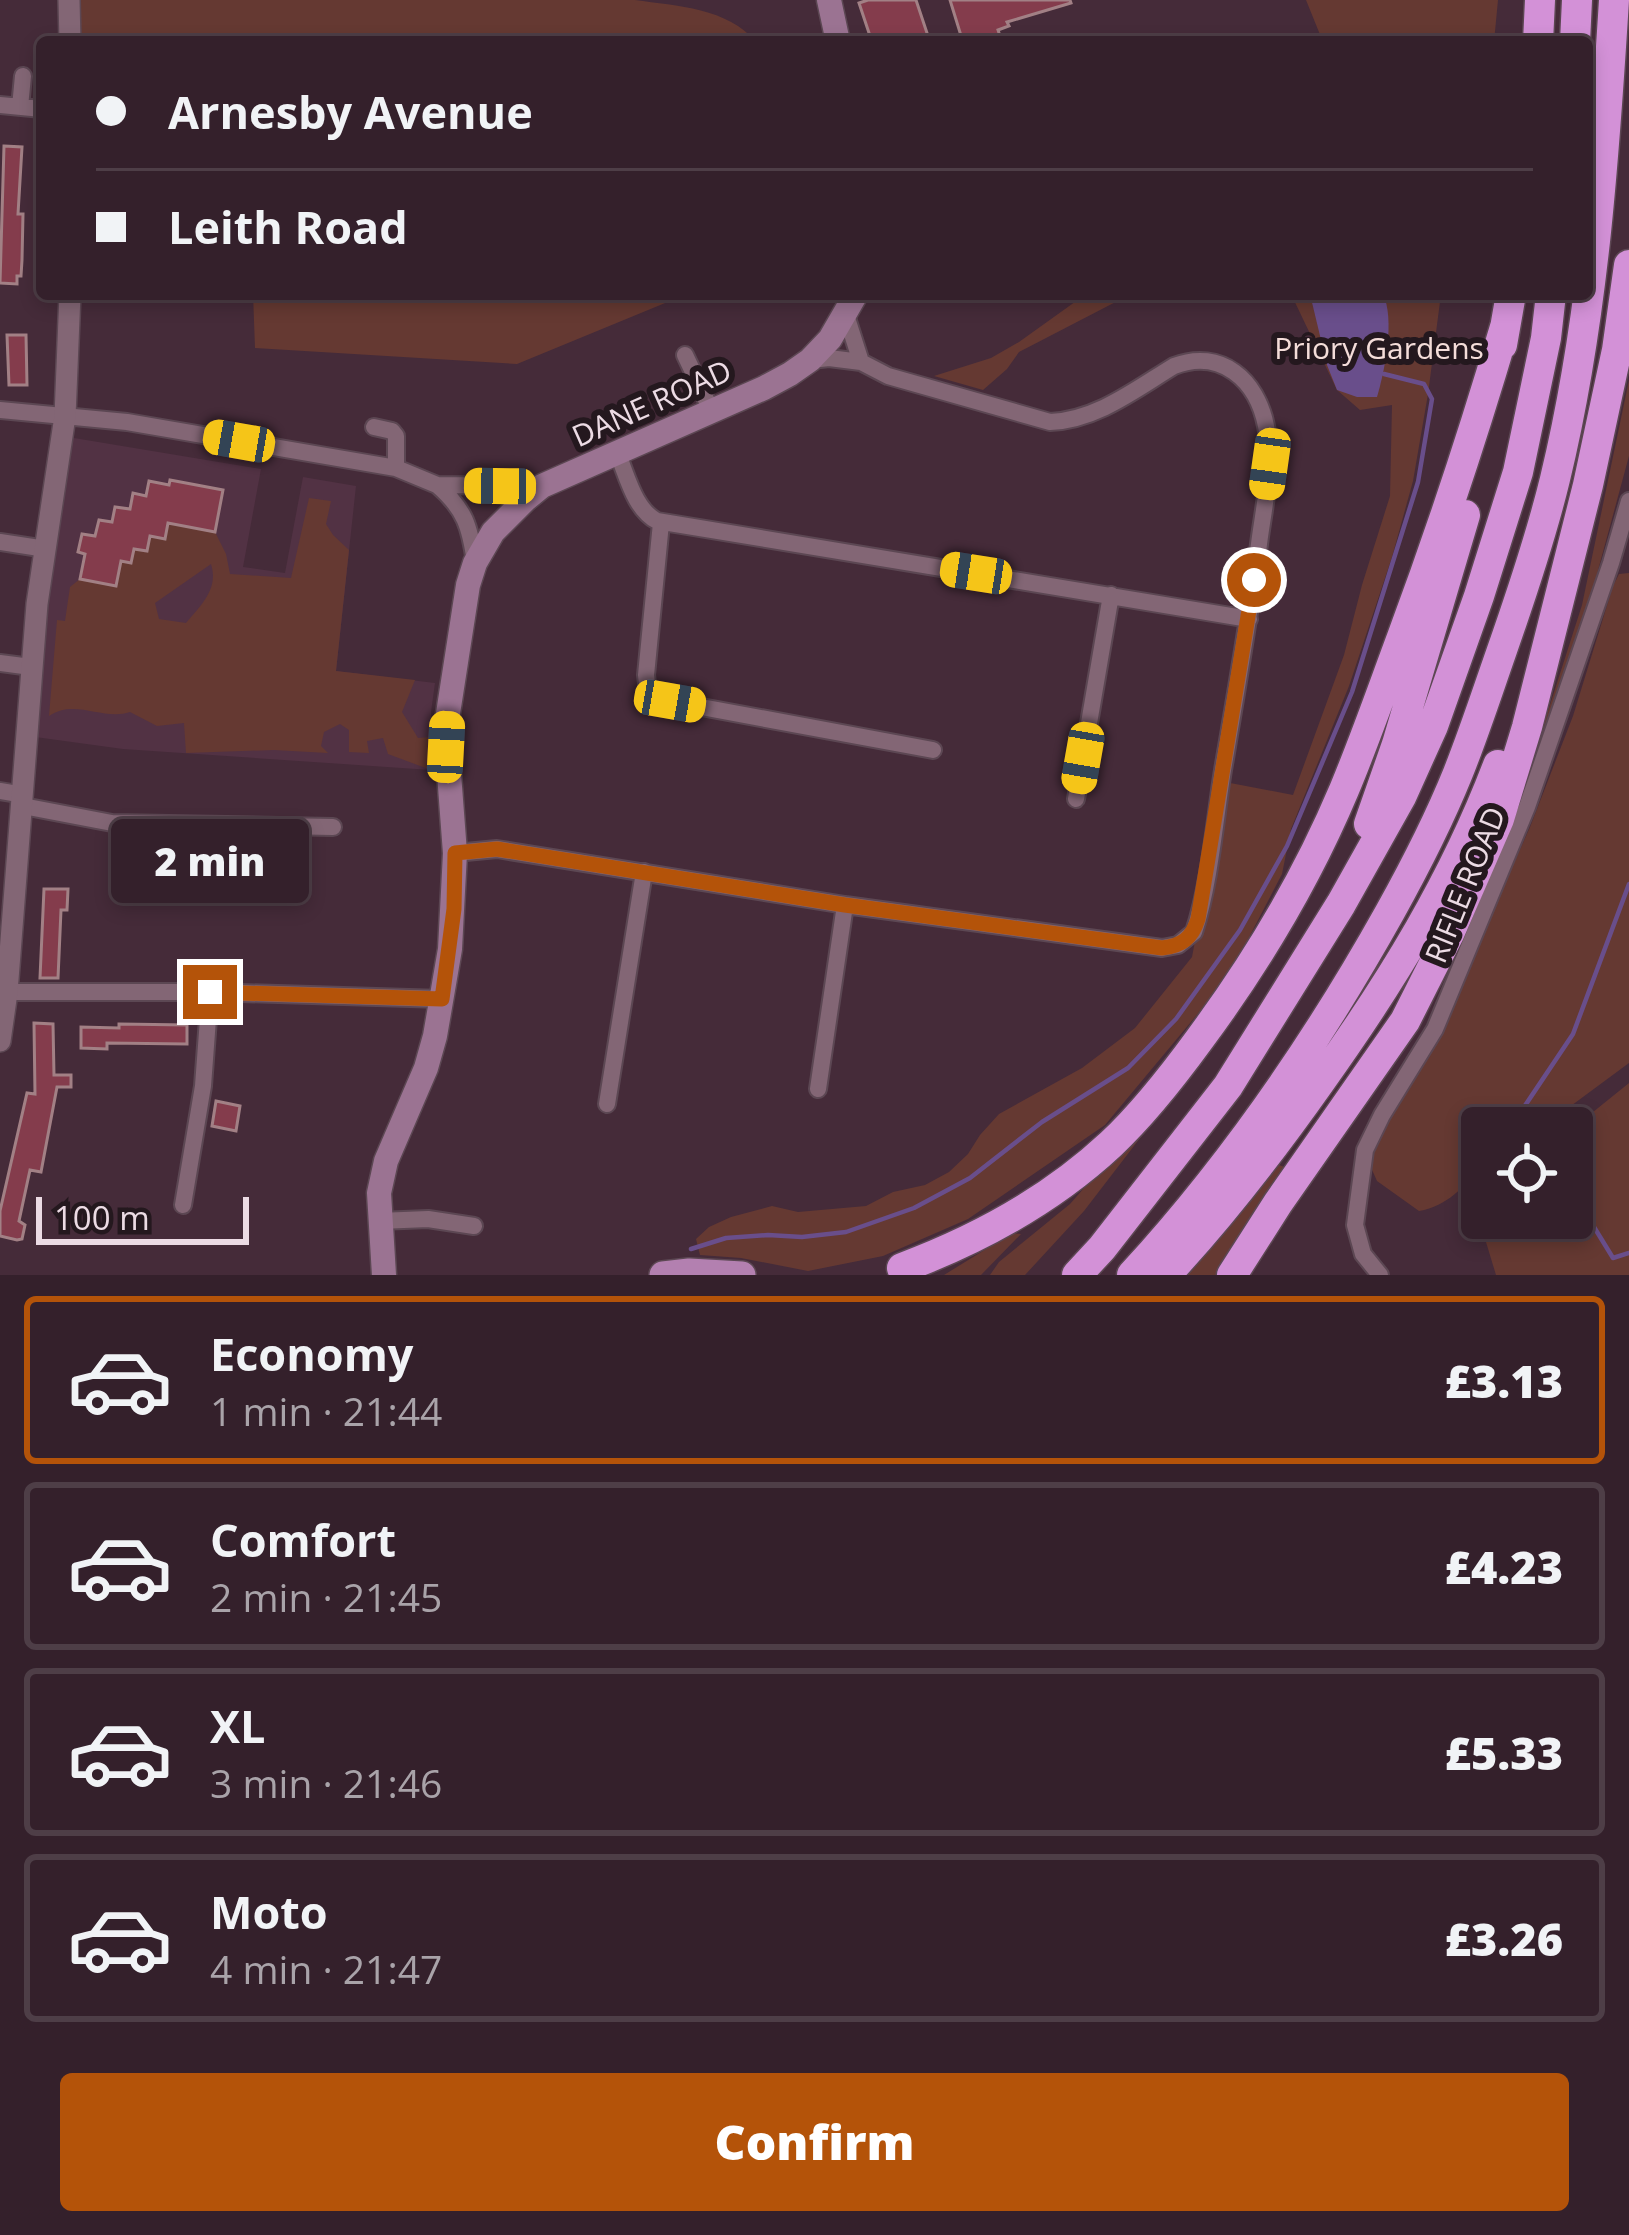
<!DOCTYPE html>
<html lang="en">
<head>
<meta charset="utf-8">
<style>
	body { margin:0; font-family:"Open Sans",sans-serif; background:#3c2833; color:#f1f3f6; height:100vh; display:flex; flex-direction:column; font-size:45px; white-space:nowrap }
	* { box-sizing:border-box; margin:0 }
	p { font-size:39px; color:#a9a3a9 }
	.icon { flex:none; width:66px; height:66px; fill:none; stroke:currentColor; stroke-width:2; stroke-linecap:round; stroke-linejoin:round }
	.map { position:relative; height:1275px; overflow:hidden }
	.drawer { display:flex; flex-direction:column; background:#34202b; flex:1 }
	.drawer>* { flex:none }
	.banner { position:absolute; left:36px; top:36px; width:1557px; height:264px; border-radius:12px; box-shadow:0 6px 18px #0003,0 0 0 3px #4e3e47; display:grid; align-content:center; height:264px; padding:0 60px; background:#34202b }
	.fabs { position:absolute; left:1461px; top:1107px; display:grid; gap:24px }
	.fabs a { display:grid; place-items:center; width:132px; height:132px; border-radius:12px; background:#34202b; box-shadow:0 6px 18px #0003,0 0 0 3px #4e3e47; font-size:60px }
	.scale { position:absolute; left:36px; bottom:30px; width:213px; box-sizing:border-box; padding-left:12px; border:6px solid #ecdbe4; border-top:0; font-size:33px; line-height:42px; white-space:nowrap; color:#ecdbe4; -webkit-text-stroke:9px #24181e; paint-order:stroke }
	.end { position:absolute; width:54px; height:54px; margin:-27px; border:15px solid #b45309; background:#fff; box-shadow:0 0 0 6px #fff }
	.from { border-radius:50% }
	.bubble { position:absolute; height:84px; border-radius:12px; background:#34202b; box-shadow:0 6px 18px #0003,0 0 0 3px #4e3e47; font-size:39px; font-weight:800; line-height:84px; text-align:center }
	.car { position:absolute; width:36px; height:72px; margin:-36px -18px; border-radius:15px; box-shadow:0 0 9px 3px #0007; background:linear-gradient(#f5c518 24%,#345 0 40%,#f5c518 0 76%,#345 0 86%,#f5c518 0) }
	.banner b { display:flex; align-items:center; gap:42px; height:114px; font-size:45px }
	.banner b+b { border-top:3px solid #4e3e47 }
	.banner i { width:30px; height:30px; background:#f1f3f6 }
	ul { padding:21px 0 0; list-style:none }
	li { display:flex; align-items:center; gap:36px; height:168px; margin:0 24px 18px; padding:0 36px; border:6px solid #4e3e47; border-radius:12px }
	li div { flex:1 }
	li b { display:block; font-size:45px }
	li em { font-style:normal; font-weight:800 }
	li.current { border-color:#b45309 }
	li>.icon { width:108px; height:108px; stroke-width:1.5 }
	.action { display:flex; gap:24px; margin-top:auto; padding:24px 60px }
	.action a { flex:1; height:138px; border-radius:12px; background:#b45309; color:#fff; font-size:48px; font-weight:800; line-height:138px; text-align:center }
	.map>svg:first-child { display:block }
	.built { fill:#523244 }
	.green { fill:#653932; fill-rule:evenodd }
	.water { fill:#694e8b }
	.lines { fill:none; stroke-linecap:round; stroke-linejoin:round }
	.stream { stroke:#694e8b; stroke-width:4.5 }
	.building { fill:#843c4c; stroke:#a28085; stroke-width:3 }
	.minor-casing { stroke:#5c4753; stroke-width:20 }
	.tertiary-casing { stroke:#5c4753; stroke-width:24 }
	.secondary-casing { stroke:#5c4753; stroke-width:27 }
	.primary-casing { stroke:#5c4753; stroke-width:30 }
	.motorway-casing { stroke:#5c4753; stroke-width:33 }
	.minor { stroke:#836675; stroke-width:16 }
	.tertiary { stroke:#836675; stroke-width:21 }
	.secondary { stroke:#9b7392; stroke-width:24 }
	.primary { stroke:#b380b0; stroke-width:27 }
	.motorway { stroke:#d391d7; stroke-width:30 }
	.route { stroke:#b45309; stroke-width:15 }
	.labels { text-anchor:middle; stroke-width:12; stroke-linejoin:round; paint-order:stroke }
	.park-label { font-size:30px; fill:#f4ddd9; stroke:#24181e }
	.street-label { font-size:30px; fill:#ecdbe4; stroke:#24181e }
</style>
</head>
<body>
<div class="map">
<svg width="1629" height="1275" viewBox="0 0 1629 1275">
	<rect width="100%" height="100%" fill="#452b39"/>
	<path class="built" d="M68 437 261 469 243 567 285 573 303 477 356 486 336 671 435 683 431 712V770L123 749 28 736Z"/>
	<path class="green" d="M78 0H635C677 6 728 8 756 42H78Z
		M1306 0H1498L1494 42H1323Z
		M253 294H687L517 364 255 348Z
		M1086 294H1131L1019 352 1007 369 983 390 934 376 991 358 1019 342Z
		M1291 294H1441L1428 394 1413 481 1392 557 1349 686 1291 829 1282 874 1244 947 1216 992 1105 1125 968 1219 883 1256 808 1271 741 1258 700 1255 696 1239 709 1227 731 1217 772 1206 798 1212 866 1206 893 1192 925 1185 949 1172 968 1154 980 1135 999 1114 1082 1068 1135 1028 1192 957 1225 782 1293 795 1344 655 1362 585 1390 496 1392 405 1360 410 1337 390Z
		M1629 380V456L1584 622 1532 778 1524 776 1549 708 1582 605Z
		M309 498 331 501 326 524 333 535 349 550 336 671 415 680 402 712 418 738 430 737 431 770 388 754 383 738 367 741 369 753 349 752V730L340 724 324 732 321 746 328 753 274 750 186 753 184 723 157 726 130 712C103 721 75 698 49 716L57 620 65 621 70 587 80 579 116 586 121 561 131 563 134 549 147 551 150 536 165 538 168 523 215 532 226 554 230 574 291 578ZM211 564C219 589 201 605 186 623L159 619 155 603Z
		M1629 573V1063L1541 1128H1482V1166C1463 1187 1448 1206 1419 1211L1377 1181 1369 1163 1375 1140 1440 1029 1530 827 1573 716 1613 586 1619 574Z
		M1629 1083V1275H1496L1476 1209 1482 1196V1218H1572V1129Z
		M1154 1108 1157 1116 1084 1211 1025 1275H990L999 1262 1070 1204Z
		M1279 1165 1290 1169 1219 1275H1185Z
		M1012 1233 1021 1234 981 1275H944Z"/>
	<path class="water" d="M1310 294H1383C1395 319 1385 370 1377 397H1357L1337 390 1327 365Z"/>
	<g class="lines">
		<path class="stream" d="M1510 1128 1573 1034 1629 884
			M1572 1159 1594 1227 1613 1258 1629 1253
			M691 1249 726 1238 768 1235 802 1237 846 1232 914 1208 970 1178 1042 1122 1128 1068 1176 1019 1240 930 1287 846 1352 692 1418 482 1432 399 1424 384 1384 374"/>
	</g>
	<path class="building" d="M868 0H916L930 42H872L859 3Z
		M950 0H1070L1071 3 1007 22 1009 26 998 30 1002 42H979L977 35 962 39Z
		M4 146 22 147 18 214H23L22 260 21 276H17V284L0 283Z
		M7 335H26L27 385H9Z
		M170 480 223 490 215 532 168 523 165 539 150 536 147 551 134 549 131 563 121 561 116 586 80 579 85 554 78 552 82 534 95 536 99 520 112 522 115 507 130 509 133 493 146 496 149 481 169 485Z
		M44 889H68L67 910H61L58 978H40Z
		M34 1023 53 1024 54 1075H71V1087H57L41 1172 30 1170 19 1221 25 1225 22 1239 17 1240 0 1236V1211L27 1093 35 1094Z
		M119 1024 187 1025V1044L107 1043V1049L81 1048V1027L119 1028Z
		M216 1101 240 1106 236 1131 212 1126Z"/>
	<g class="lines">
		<defs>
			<path id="minor" d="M0 105 42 109
				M20 107 23 76
				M846 315 861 362
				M685 355 711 410
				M0 410 127 422 396 468 437 485 542 486
				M374 427 392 431 396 436V468
				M617 452C627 475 634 509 657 521L1249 619
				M437 485C465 509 470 527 475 562
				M661 523 646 675 648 692 669 701 933 750
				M0 542 46 549
				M0 663 31 667
				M0 791 24 795
				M1076 799 1111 595
				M23 806 112 823 333 827
				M455 853 497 849 845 905 1162 948 1178 945 1194 932C1210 884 1215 820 1223 770 1236 694 1249 619 1259 544 1264 505 1274 465 1266 426 1257 380 1221 348 1174 366 1136 389 1097 420 1050 422L888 376 861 362 829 358 811 360
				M7 992H210L442 999
				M818 1089 845 905
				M607 1104 644 872
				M183 1205 203 1086 210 992
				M379 1221 428 1219 474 1226
				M1380 1275 1363 1254 1355 1225 1365 1150 1382 1115 1435 1029 1527 807 1611 563 1629 501"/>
			<path id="tertiary" d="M69 0 70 42
				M0 1041 7 992 37 604 65 416 70 294"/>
			<path id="secondary" d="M829 0 838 42
				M384 1275 379 1193 386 1161 426 1068 435 1036 450 949 455 853 447 747V720L468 585 475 563 493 532 525 500 542 486 764 388 790 374 810 360 830 339 856 294"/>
			<path id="primary" d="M663 1275 689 1272 742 1275"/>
			<path id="motorway" d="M1538 42 1540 0
				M1575 42 1577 0
				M1502 345 1511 294
				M1369 824 1397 744 1465 515
				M902 1268C977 1240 1052 1199 1111 1144 1144 1113 1172 1077 1199 1040 1256 963 1307 878 1344 790 1365 740 1383 688 1402 637 1440 535 1474 432 1505 327
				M1077 1275 1102 1248 1228 1086 1341 904 1401 797 1433 726 1479 596 1518 472 1546 338 1551 294
				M1132 1275C1232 1166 1318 1041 1390 912 1415 867 1439 820 1458 773 1474 733 1487 693 1501 653 1521 596 1541 537 1555 479 1593 322 1604 161 1614 0
				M1166 1275C1223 1214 1272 1150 1320 1082 1392 981 1454 881 1498 765
				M1232 1275 1278 1203 1405 1021 1449 934 1499 819 1527 727 1588 485 1617 350 1629 265"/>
		</defs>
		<use href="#minor" class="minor-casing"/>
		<use href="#tertiary" class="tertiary-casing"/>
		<use href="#secondary" class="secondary-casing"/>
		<use href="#primary" class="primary-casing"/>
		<use href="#motorway" class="motorway-casing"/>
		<use href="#minor" class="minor"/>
		<use href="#tertiary" class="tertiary"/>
		<use href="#secondary" class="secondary"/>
		<use href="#primary" class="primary"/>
		<use href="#motorway" class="motorway"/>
	</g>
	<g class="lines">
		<path class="route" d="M210 992 442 999 454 909 455 853 497 849 845 905 1162 948C1182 946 1192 938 1198 919L1254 580"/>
	</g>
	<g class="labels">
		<g class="park-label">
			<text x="1379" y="359">Priory Gardens</text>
		</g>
		<g class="street-label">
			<text transform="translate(652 404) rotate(-24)" y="10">DANE ROAD</text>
			<text transform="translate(1466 885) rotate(-68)" y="10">RIFLE ROAD</text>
		</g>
	</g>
</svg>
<div class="fabs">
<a><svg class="icon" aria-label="locate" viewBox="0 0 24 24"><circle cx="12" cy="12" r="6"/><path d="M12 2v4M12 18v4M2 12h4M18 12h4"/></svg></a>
</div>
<div class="scale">100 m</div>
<i class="end from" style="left:1254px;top:580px"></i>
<i class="end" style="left:210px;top:992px"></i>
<div class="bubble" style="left:111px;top:819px;width:198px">2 min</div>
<i class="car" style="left:239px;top:441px;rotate:280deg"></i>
<i class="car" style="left:1270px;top:464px;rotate:188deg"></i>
<i class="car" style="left:500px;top:486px;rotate:271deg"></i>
<i class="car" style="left:976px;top:573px;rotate:279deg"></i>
<i class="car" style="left:670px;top:701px;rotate:100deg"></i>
<i class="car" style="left:446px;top:747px;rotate:3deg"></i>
<i class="car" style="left:1083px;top:758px;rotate:190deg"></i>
<div class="banner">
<b><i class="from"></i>Arnesby Avenue</b>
<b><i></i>Leith Road</b>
</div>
</div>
<section class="drawer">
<ul>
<li class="current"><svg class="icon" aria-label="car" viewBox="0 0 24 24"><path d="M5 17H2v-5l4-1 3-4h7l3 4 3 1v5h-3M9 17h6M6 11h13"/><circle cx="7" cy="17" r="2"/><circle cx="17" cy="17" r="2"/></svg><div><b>Economy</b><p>1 min · 21:44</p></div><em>£3.13</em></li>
<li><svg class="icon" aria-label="car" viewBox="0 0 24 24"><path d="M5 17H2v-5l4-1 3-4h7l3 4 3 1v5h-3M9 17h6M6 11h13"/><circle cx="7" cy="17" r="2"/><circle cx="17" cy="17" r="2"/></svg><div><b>Comfort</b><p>2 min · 21:45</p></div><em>£4.23</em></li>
<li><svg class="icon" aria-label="car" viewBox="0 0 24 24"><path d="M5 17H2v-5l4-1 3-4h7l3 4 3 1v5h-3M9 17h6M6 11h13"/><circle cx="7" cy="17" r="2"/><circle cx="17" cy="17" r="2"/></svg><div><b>XL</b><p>3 min · 21:46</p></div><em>£5.33</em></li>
<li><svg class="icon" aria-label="car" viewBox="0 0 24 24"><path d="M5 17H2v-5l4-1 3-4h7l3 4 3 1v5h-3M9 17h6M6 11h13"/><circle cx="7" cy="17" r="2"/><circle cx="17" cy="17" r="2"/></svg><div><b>Moto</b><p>4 min · 21:47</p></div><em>£3.26</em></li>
</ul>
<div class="action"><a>Confirm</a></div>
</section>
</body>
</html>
